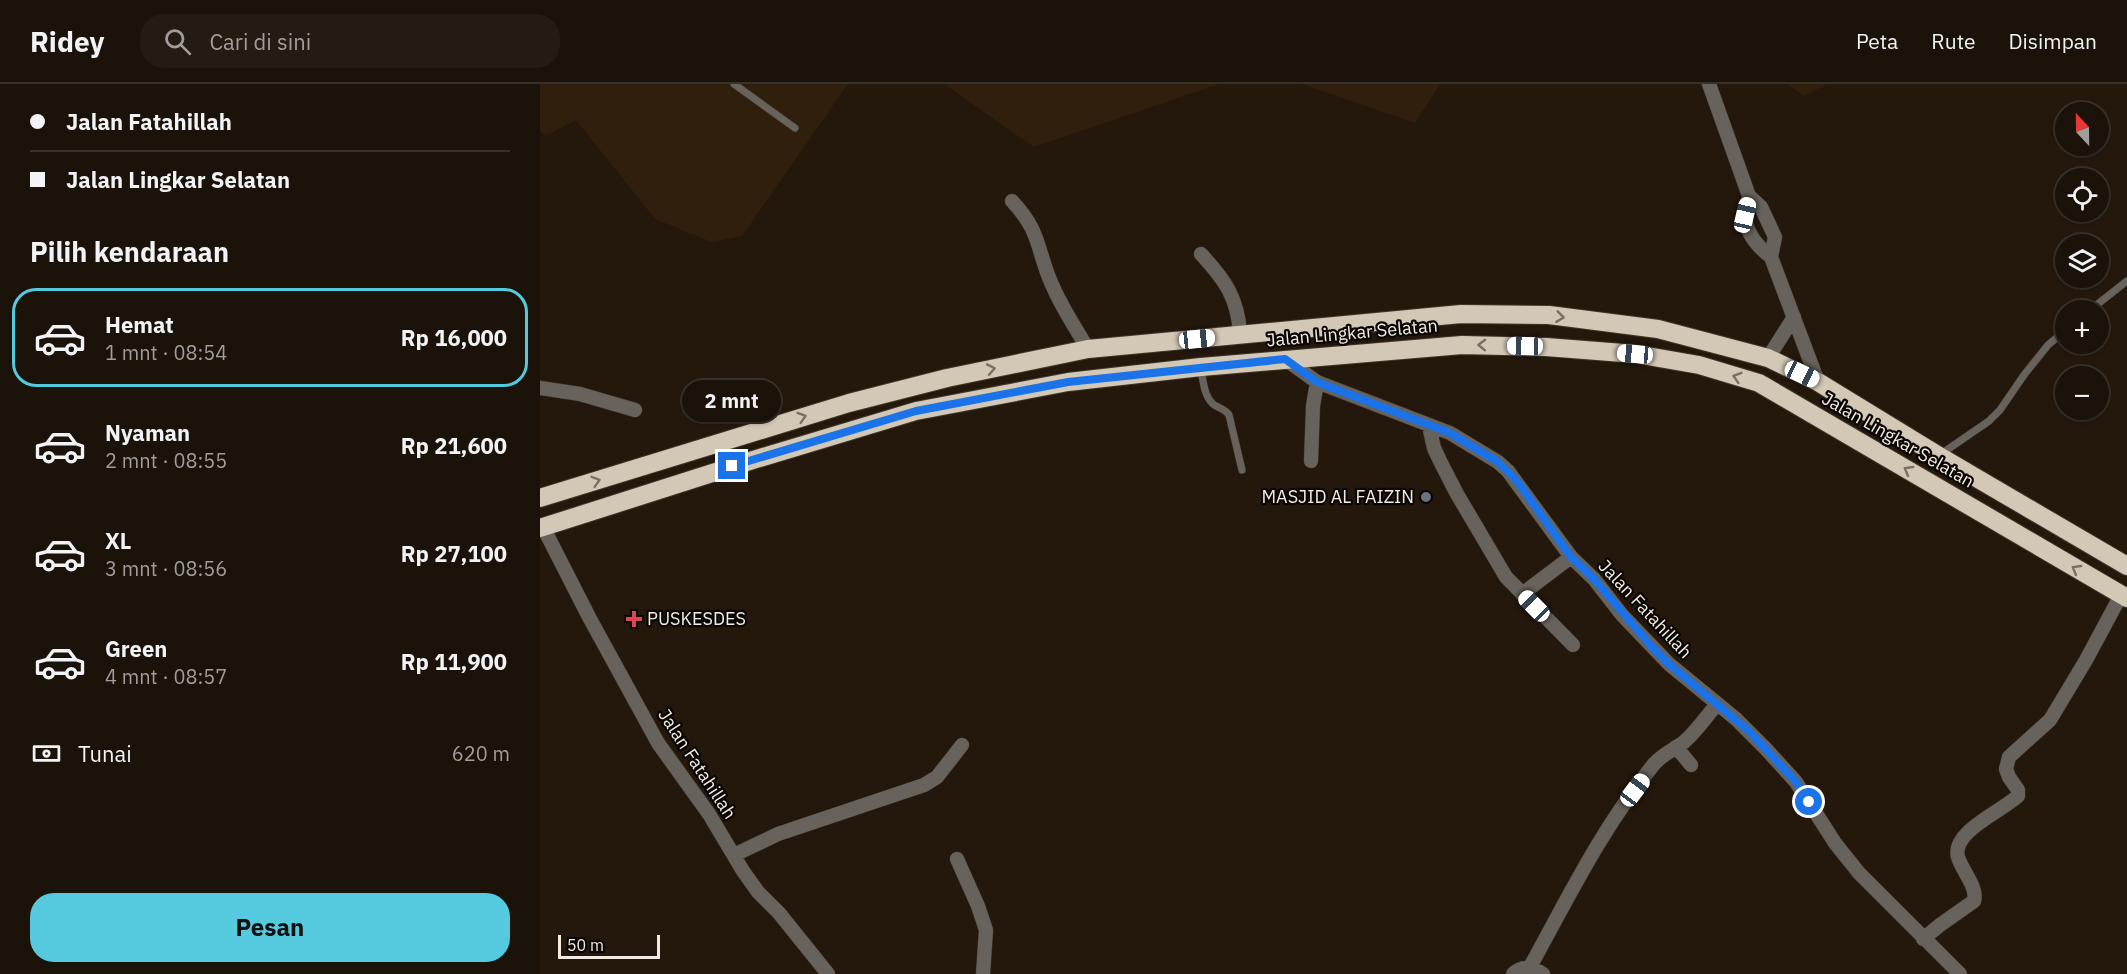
<!DOCTYPE html>
<html lang="id">
<head>
<meta charset="utf-8">
<style>
	body { margin:0; font-family:"IBM Plex Sans",sans-serif; background:#241b12; color:#f1f3f6; height:100vh; display:flex; flex-direction:column; font-size:22px; white-space:nowrap }
	* { box-sizing:border-box; margin:0 }
	p { font-size:20px; color:#a09e9c }
	.icon { flex:none; width:33px; height:33px; fill:none; stroke:currentColor; stroke-width:2; stroke-linecap:round; stroke-linejoin:round }
	.map { position:relative; flex:1; overflow:hidden }
	.details { display:flex; flex-direction:column; background:#1b1209; width:540px }
	.details>* { flex:none }
	.top-card { display:grid; align-content:center; height:132px; padding:0 30px; background:#1b1209 }
	.needle { width:39px; rotate:338deg }
	.controls { position:absolute; left:1515px; top:18px; display:grid; gap:12px }
	.controls a { display:grid; place-items:center; width:54px; height:54px; border-radius:50%; background:#1b1209; box-shadow:0 2px 4px #0004,0 0 0 2px #39322a; font-size:30px }
	.scale { position:absolute; left:18px; bottom:15px; width:102px; box-sizing:border-box; padding-left:6px; border:3px solid #f3ebe3; border-top:0; font-size:16px; line-height:21px; white-space:nowrap; color:#f3ebe3; -webkit-text-stroke:4px #090502; paint-order:stroke }
	.end { position:absolute; width:27px; height:27px; margin:-14px; border:8px solid #1a73e8; background:#fff; box-shadow:0 0 0 3px #fff }
	.from { border-radius:50% }
	.bubble { position:absolute; height:42px; border-radius:21px; background:#1b1209; box-shadow:0 2px 4px #0004,0 0 0 2px #39322a; font-size:20px; font-weight:800; line-height:42px; text-align:center }
	.car { position:absolute; width:18px; height:36px; margin:-18px -9px; border-radius:8px; box-shadow:0 0 4px 2px #0007; background:linear-gradient(#fff 24%,#345 0 40%,#fff 0 76%,#345 0 86%,#fff 0) }
	.top-card b { display:flex; align-items:center; gap:21px; height:57px; font-size:22px }
	.top-card b+b { border-top:2px solid #39322a }
	.top-card i { width:15px; height:15px; background:#f1f3f6 }
	ul { padding:0; list-style:none }
	li { display:flex; align-items:center; gap:18px; height:99px; margin:0 12px 9px; padding:0 18px; border:3px solid transparent; border-radius:24px }
	li div { flex:1 }
	li b { display:block; font-size:22px }
	li em { font-style:normal; font-weight:800 }
	li.active { border-color:#55cadf }
	li>.icon { width:54px; height:54px; stroke-width:1.5 }
	h2 { padding:0 30px; font-size:27px; line-height:72px }
	.pay { display:flex; align-items:center; gap:15px; height:66px; padding:0 30px; font-size:22px }
	.pay p { margin-inline-start:auto }
	.primary-button { display:flex; gap:12px; margin-top:auto; padding:12px 30px }
	.primary-button a { flex:1; height:69px; border-radius:24px; background:#55cadf; color:#111; font-size:24px; font-weight:800; line-height:69px; text-align:center }
	header { display:flex; align-items:center; gap:36px; box-sizing:border-box; height:84px; padding:0 30px; background:#1b1209; border-bottom:2px solid #39322a }
	header strong { font-size:28px }
	nav { display:flex; gap:33px; margin-inline-start:auto; font-size:21px }
	.search { width:420px; height:54px; background:#241b12; display:flex; align-items:center; gap:15px; box-sizing:border-box; padding:0 21px; border-radius:24px; color:#a09e9c; font-size:22px }
	main { display:flex; flex:1; min-height:0 }
	.map>svg:first-child { display:block }
	.built { fill:#301f0d }
	.lines { fill:none; stroke-linecap:round; stroke-linejoin:round }
	.lane-casing { stroke:#41362a; stroke-width:8 }
	.street-casing { stroke:#41362a; stroke-width:15 }
	.highway-casing { stroke:#41362a; stroke-width:20 }
	.lane { stroke:#67625b; stroke-width:7 }
	.street { stroke:#67625b; stroke-width:14 }
	.highway { stroke:#d3c8b5; stroke-width:18 }
	.oneway { stroke:#787064 }
	.route { stroke:#1a73e8; stroke-width:8 }
	.worship-dot { fill:#6b7280; stroke:#090502; stroke-width:2 }
	.health-dot { fill:#e0444e; stroke:#090502; stroke-width:2 }
	.labels { text-anchor:middle; stroke-width:4.5; stroke-linejoin:round; paint-order:stroke }
	.street-label { font-size:18px; fill:#f3ebe3; stroke:#090502 }
	.poi-label { font-size:18px; fill:#f3ebe3; stroke:#090502; text-anchor:end }
</style>
</head>
<body>
<header>
<strong>Ridey</strong>
<div class="search"><svg class="icon" aria-label="search" viewBox="0 0 24 24"><circle cx="10" cy="10" r="6"/><path d="M15 15l6 6"/></svg>Cari di sini</div>
<nav><a>Peta</a><a>Rute</a><a>Disimpan</a></nav>
</header>
<main>
<section class="details">
<div class="top-card">
<b><i class="from"></i>Jalan Fatahillah</b>
<b><i></i>Jalan Lingkar Selatan</b>
</div>
<h2>Pilih kendaraan</h2>
<ul>
<li class="active"><svg class="icon" aria-label="car" viewBox="0 0 24 24"><path d="M5 17H2v-5l4-1 3-4h7l3 4 3 1v5h-3M9 17h6M6 11h13"/><circle cx="7" cy="17" r="2"/><circle cx="17" cy="17" r="2"/></svg><div><b>Hemat</b><p>1 mnt · 08:54</p></div><em>Rp 16,000</em></li>
<li><svg class="icon" aria-label="car" viewBox="0 0 24 24"><path d="M5 17H2v-5l4-1 3-4h7l3 4 3 1v5h-3M9 17h6M6 11h13"/><circle cx="7" cy="17" r="2"/><circle cx="17" cy="17" r="2"/></svg><div><b>Nyaman</b><p>2 mnt · 08:55</p></div><em>Rp 21,600</em></li>
<li><svg class="icon" aria-label="car" viewBox="0 0 24 24"><path d="M5 17H2v-5l4-1 3-4h7l3 4 3 1v5h-3M9 17h6M6 11h13"/><circle cx="7" cy="17" r="2"/><circle cx="17" cy="17" r="2"/></svg><div><b>XL</b><p>3 mnt · 08:56</p></div><em>Rp 27,100</em></li>
<li><svg class="icon" aria-label="car" viewBox="0 0 24 24"><path d="M5 17H2v-5l4-1 3-4h7l3 4 3 1v5h-3M9 17h6M6 11h13"/><circle cx="7" cy="17" r="2"/><circle cx="17" cy="17" r="2"/></svg><div><b>Green</b><p>4 mnt · 08:57</p></div><em>Rp 11,900</em></li>
</ul>
<div class="pay"><svg class="icon" aria-label="cash" viewBox="0 0 24 24"><path d="M3 7h18v10H3z"/><circle cx="12" cy="12" r="2"/></svg>Tunai<p>620 m</p></div>
<div class="primary-button"><a>Pesan</a></div>
</section>
<div class="map">
<svg width="1587" height="890" viewBox="0 0 1587 890">
	<rect width="100%" height="100%" fill="#24180c"/>
	<path class="built" d="M0 0H308L202 152 172 158 115 135 36 36 5 52 0 47Z
		M404 0H679L494 63Z
		M762 0H900L875 39Z
		M1247 0H1287L1264 12Z"/>
	<g class="lines">
		<defs>
			<path id="lane" d="M194 0 255 44
				M1550 226 1587 197
				M661 285C663 296 664 312 673 320 678 324 685 325 689 331L702 386
				M1401 370 1449 337 1460 326 1484 291 1508 261 1526 246"/>
			<path id="street" d="M1169 0 1209 112 1221 123 1235 153 1231 173
				M1209 112C1208 118 1204 126 1205 132 1206 149 1218 163 1231 173L1278 298
				M472 117C498 145 496 158 508 191 518 217 534 242 548 265
				M661 170C685 196 698 214 700 250
				M1228 274 1254 233
				M745 275 777 298 910 349 958 378 968 387 1031 473 1054 495 1082 531 1129 580 1196 635 1226 665 1256 698 1295 759 1319 789 1420 890
				M0 304 40 310 95 326
				M889 342 894 364 900 377 917 410 966 493 1033 561
				M771 377 773 322 777 298
				M3 443 49 533 118 659 169 730 203 787 218 808 239 829 288 890
				M982 510 1031 473
				M1136 663 1151 681
				M194 771 238 750 384 701 397 693 422 661
				M417 775 438 822 446 846 443 890
				M1383 855 1400 841 1434 817C1438 803 1422 787 1418 773 1411 748 1462 727 1478 712V706L1469 693 1466 685 1469 673 1510 636 1546 576 1581 511
				M990 883C1028 814 1063 742 1114 680 1123 670 1133 666 1144 658 1156 648 1166 633 1177 620
				M973 890C982 881 993 883 1003 890"/>
			<path id="highway" d="M0 414 309 319 407 294 548 265 921 230 1009 231 1118 245 1228 274 1278 298 1399 372 1587 482
				M0 444 213 376 376 327 528 298 661 283 922 261 1006 263 1096 270 1159 281 1219 299 1587 514"/>
		</defs>
		<use href="#lane" class="lane-casing"/>
		<use href="#street" class="street-casing"/>
		<use href="#highway" class="highway-casing"/>
		<use href="#lane" class="lane"/>
		<use href="#street" class="street"/>
		<use href="#highway" class="highway"/>
	</g>
	<defs><path id="oneway-chevron" d="M-2-3.5L2.5 0L-2 3.5" fill="none" stroke-width="1.6" stroke-linecap="round" stroke-linejoin="round" transform="scale(1.5)"/></defs>
	<g class="oneway">
		<use href="#oneway-chevron" transform="translate(1020 233) rotate(7)"/>
		<use href="#oneway-chevron" transform="translate(942 261) rotate(-179)"/>
		<use href="#oneway-chevron" transform="translate(451 285) rotate(-11)"/>
		<use href="#oneway-chevron" transform="translate(1197 293) rotate(-163)"/>
		<use href="#oneway-chevron" transform="translate(262 333) rotate(-17)"/>
		<use href="#oneway-chevron" transform="translate(1368 386) rotate(-150)"/>
		<use href="#oneway-chevron" transform="translate(56 397) rotate(-17)"/>
		<use href="#oneway-chevron" transform="translate(1536 485) rotate(-150)"/>
	</g>
	<g class="lines">
		<path class="route" d="M192 382 376 327 528 298 745 275 777 298 910 349 958 378 977 397 1031 473 1054 495 1112 563 1129 580 1210 648 1256 698 1269 718"/>
	</g>
	<circle class="worship-dot" cx="886" cy="413" r="6"/>
	<path class="health-dot" d="M91 526h6v6h6v6h-6v6h-6v-6h-6v-6h6z"/>
	<g class="labels">
		<g class="street-label">
			<text transform="translate(812 249) rotate(-5)" y="6">Jalan Lingkar Selatan</text>
			<text transform="translate(1358 356) rotate(30)" y="6">Jalan Lingkar Selatan</text>
			<text transform="translate(1105 525) rotate(47)" y="6">Jalan Fatahillah</text>
			<text transform="translate(157 680) rotate(57)" y="6">Jalan Fatahillah</text>
		</g>
		<g class="poi-label">
			<text x="874" y="419">MASJID AL FAIZIN</text>
			<text x="107" y="541" text-anchor="start">PUSKESDES</text>
		</g>
	</g>
</svg>
<div class="controls">
<a><svg class="needle" viewBox="-14 -14 28 28"><path d="M0-13l5 13h-10z" fill="#e53935"/><path d="M0 13l5-13h-10z" fill="#a09e9c"/></svg></a>
<a><svg class="icon" aria-label="locate" viewBox="0 0 24 24"><circle cx="12" cy="12" r="6"/><path d="M12 2v4M12 18v4M2 12h4M18 12h4"/></svg></a>
<a><svg class="icon" aria-label="layers" viewBox="0 0 24 24"><path d="M12 4l9 5-9 5-9-5zM3 14l9 5 9-5"/></svg></a>
<a>+</a>
<a>−</a>
</div>
<div class="scale">50 m</div>
<i class="end from" style="left:1269px;top:718px"></i>
<i class="end" style="left:192px;top:382px"></i>
<div class="bubble" style="left:142px;top:296px;width:99px">2 mnt</div>
<i class="car" style="left:1205px;top:131px;rotate:13deg"></i>
<i class="car" style="left:657px;top:255px;rotate:84deg"></i>
<i class="car" style="left:985px;top:262px;rotate:271deg"></i>
<i class="car" style="left:1095px;top:270px;rotate:275deg"></i>
<i class="car" style="left:1262px;top:290px;rotate:115deg"></i>
<i class="car" style="left:994px;top:522px;rotate:315deg"></i>
<i class="car" style="left:1095px;top:706px;rotate:37deg"></i>
</div>
</main>
</body>
</html>
